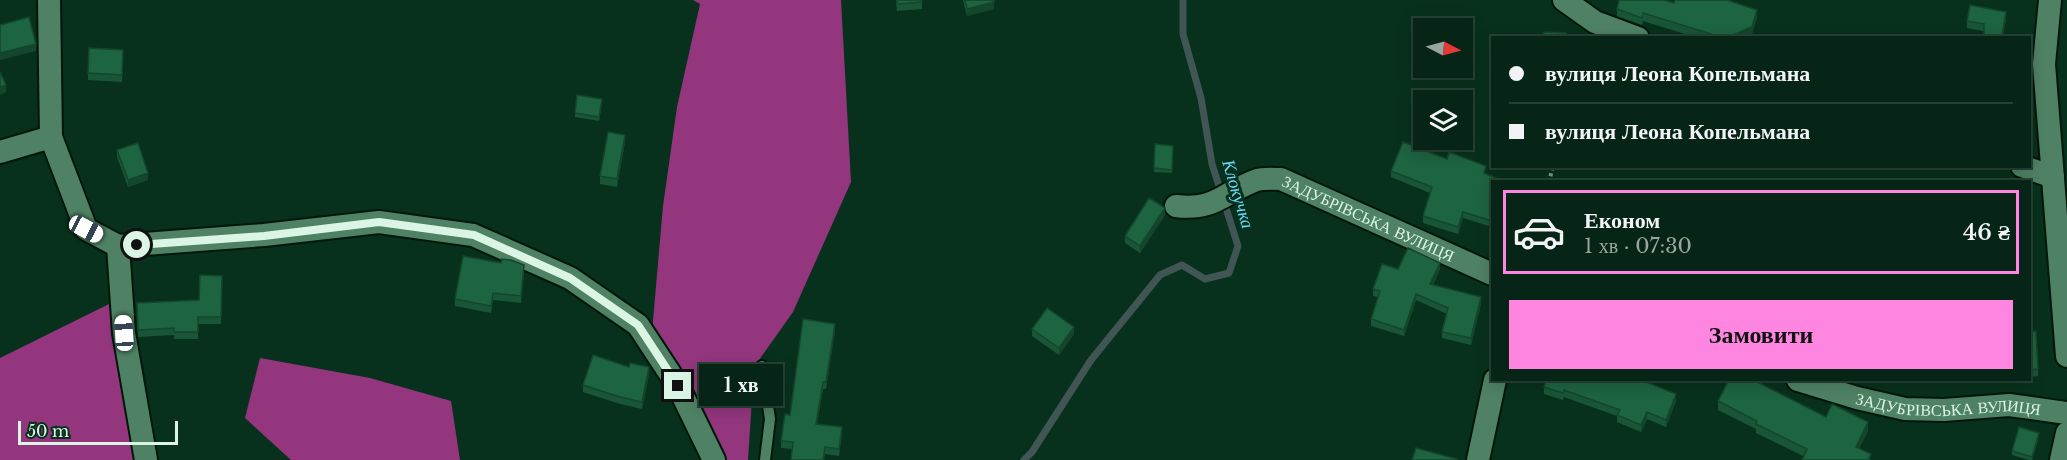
<!DOCTYPE html>
<html lang="uk">
<head>
<meta charset="utf-8">
<style>
	body { margin:0; font-family:"Libre Baskerville",serif; background:#143123; color:#f1f3f6; height:100vh; display:flex; flex-direction:column; font-size:22px; white-space:nowrap }
	* { box-sizing:border-box; margin:0 }
	p { font-size:20px; color:#98a5a1 }
	.icon { flex:none; width:33px; height:33px; fill:none; stroke:currentColor; stroke-width:2; stroke-linecap:round; stroke-linejoin:round }
	.map { position:relative; flex:1; overflow:hidden }
	.details { position:absolute; left:1491px; top:180px; width:540px; height:201px; display:flex; flex-direction:column; background:#062516; border-radius:0px; box-shadow:0 3px 15px #0003,0 0 0 2px #274235 }
	.details>* { flex:none }
	.banner { position:absolute; left:1491px; top:36px; width:540px; height:132px; border-radius:0px; box-shadow:0 3px 15px #0003,0 0 0 2px #274235; display:grid; align-content:center; height:132px; padding:0 18px; background:#062516 }
	.needle { width:39px; rotate:96deg }
	.controls { position:absolute; left:1413px; top:18px; display:grid; gap:12px }
	.controls a { display:grid; place-items:center; width:60px; height:60px; border-radius:0px; background:#062516; box-shadow:0 3px 15px #0003,0 0 0 2px #274235; font-size:30px }
	.scale { position:absolute; left:18px; bottom:15px; width:160px; box-sizing:border-box; padding-left:6px; border:3px solid #daf5e4; border-top:0; font-size:16px; line-height:21px; white-space:nowrap; color:#daf5e4; -webkit-text-stroke:4px #08311d; paint-order:stroke }
	.end { position:absolute; width:27px; height:27px; margin:-14px; border:8px solid #daf5e4; background:#111; box-shadow:0 0 0 3px #111 }
	.from { border-radius:50% }
	.bubble { position:absolute; height:42px; border-radius:0px; background:#062516; box-shadow:0 3px 15px #0003,0 0 0 2px #274235; font-size:20px; font-weight:600; line-height:42px; text-align:center }
	.car { position:absolute; width:18px; height:36px; margin:-18px -9px; border-radius:8px; box-shadow:0 0 4px 2px #0007; background:linear-gradient(#fff 24%,#345 0 40%,#fff 0 76%,#345 0 86%,#fff 0) }
	.banner b { display:flex; align-items:center; gap:21px; height:57px; font-size:22px }
	.banner b+b { border-top:2px solid #274235 }
	.banner i { width:15px; height:15px; background:#f1f3f6 }
	ul { padding:10px 0 0; list-style:none }
	li { display:flex; align-items:center; gap:18px; height:84px; margin:0 12px 9px; padding:0 6px; border:3px solid transparent; border-radius:0px }
	li div { flex:1 }
	li b { display:block; font-size:22px }
	li em { font-style:normal; font-weight:600 }
	li.on { border-color:#fe85e0 }
	li>.icon { width:54px; height:54px; stroke-width:1.5 }
	.primary-button { display:flex; gap:12px; margin-top:auto; padding:12px 18px }
	.primary-button a { flex:1; height:69px; border-radius:0px; background:#fe85e0; color:#111; font-size:24px; font-weight:600; line-height:69px; text-align:center }
	.map>svg:first-child { display:block }
	.forest { fill:#93367e }
	.lines { fill:none; stroke-linecap:round; stroke-linejoin:round }
	.stream { stroke:#415554; stroke-width:7 }
	.lane-casing { stroke:#001709; stroke-width:14 }
	.street-casing { stroke:#001709; stroke-width:26 }
	.path { stroke:#7a9c89; stroke-width:4; stroke-dasharray:3 3; stroke-linecap:butt }
	.lane { stroke:#4f8264; stroke-width:10 }
	.street { stroke:#4f8264; stroke-width:22 }
	.wall { fill:#195638 }
	.shaded-wall { fill:#14462e }
	.building { fill:#1d6441; stroke:#14462e; stroke-width:1.5 }
	.route { stroke:#daf5e4; stroke-width:8 }
	.labels { text-anchor:middle; stroke-width:6; stroke-linejoin:round; paint-order:stroke }
	.street-label { font-size:16px; fill:#daf5e4; stroke:#08311d }
	.water-label { font-size:18px; font-style:italic; fill:#6ad9f6; stroke:#08311d }
</style>
</head>
<body>
<div class="map">
<svg width="2067" height="460" viewBox="0 0 2067 460">
	<rect width="100%" height="100%" fill="#08311d"/>
	<path class="forest" d="M693 0H841L851 182 793 312 754 367 748 460H715L652 332 663 206 677 107 700 4Z
		M109 304 142 460H0V358Z
		M260 358 370 378 451 401 460 460H291L245 418Z"/>
	<g class="lines">
		<path class="stream" d="M1024 460 1032 452 1091 360 1160 275 1182 265 1205 279 1229 273 1238 246 1212 164 1201 98 1183 34V0"/>
		<defs>
			<path id="lane" d="M762 366 770 419 765 460"/>
			<g id="street">
				<path d="M49 0 51 137 86 229 118 246"/>
				<path d="M1564 0 1595 22 1638 38"/>
				<path d="M2050 0 2044 64 2067 356"/>
				<path d="M0 152 51 137"/>
				<path d="M2022 166 2053 177"/>
				<path id="s1" d="M1176 206C1216 211 1223 192 1257 180 1264 178 1273 179 1281 179L1492 274"/>
				<path d="M118 246 264 235 379 222 473 235 570 278 638 325 678 386 714 460"/>
				<path d="M118 246 124 333 146 460"/>
				<path id="s2" d="M1798 380 1857 398 1905 409 1944 410 2009 405 2067 413"/>
				<path d="M1478 460 1495 380"/>
				<path d="M2061 460 2067 433"/>
			</g>
		</defs>
		<use href="#lane" class="lane-casing"/>
		<use href="#street" class="street-casing"/>
		<path class="path" d="M1549 182 1553 166"/>
		<use href="#lane" class="lane"/>
		<use href="#street" class="street"/>
	</g>
	<path class="wall" d="M896 0H922V9L897 11Z
		M963 0H994V9L967 16Z
		M1674 3 1757 17 1752 34 1744 38H1698L1643 21 1642 25 1617 16V9Z
		M2006 19 2003 35 1967 28V21Z
		M123 57 122 82 88 80V73Z
		M602 103 599 121 575 117V113Z
		M625 142 617 187 600 184V176Z
		M1155 144 1173 146 1172 173 1154 172Z
		M117 150 148 180 128 187 117 157Z
		M1447 159 1486 173V174L1492 182V227L1463 218 1458 234 1423 223V216L1430 193 1391 177V171Z
		M1165 215 1140 253 1125 243V236Z
		M1398 269H1440L1433 285 1481 304 1471 345 1442 338V332L1447 314 1416 300 1404 336 1371 326V319L1378 297 1373 296V289Z
		M524 272 521 303 493 300 491 313 455 306V299Z
		M222 276 221 324H198V339H174V335L138 337 137 310 199 300Z
		M1032 329 1074 334 1059 355 1032 336Z
		M835 331 826 389H823L817 424 842 434 839 456 825 454 824 460H791L792 449 781 448V441Z
		M2030 332 2038 369V376L2030 377Z
		M649 374 642 409 620 404 583 392V385Z
		M1760 380V384L1826 417 1868 431 1859 448 1871 460 1803 456 1756 433V429L1718 410V401Z
		M1544 387 1676 401 1666 427 1647 419 1641 432 1617 422V416L1564 397 1563 400 1544 394Z
		M2039 437 2032 460H2029L2012 455V451Z"/>
	<path class="shaded-wall" d="M994 2V9L967 16V9Z
		M1757 10V17L1752 34 1744 38H1726Z
		M2006 12V19L2002 38Z
		M36 44V51L0 60V53Z
		M6 85V92L0 95V87Z
		M625 135V142L617 187V179Z
		M148 173V180L128 187V180Z
		M1165 208V215L1140 253V246Z
		M1463 212V218L1458 234V227Z
		M1440 263V269L1430 291V284Z
		M1416 294V300L1404 336V330Z
		M1481 297V304L1471 345V338Z
		M835 324V331L826 389V382Z
		M1074 327V334L1059 355V348Z
		M649 367V374L642 409V402Z
		M823 382V389L816 431V424Z
		M1676 394V401L1666 427V420Z
		M1647 412V419L1641 432V425Z
		M1868 422V431L1856 455V447Z
		M2039 433V437L2032 460V457Z"/>
	<path class="building" d="M897 0H922V2L897 4Z
		M965 0H994V2L967 9Z
		M1619 0H1664L1674 3 1675 0H1727L1757 10 1752 27 1726 38H1710L1711 34 1643 13 1642 18 1617 9Z
		M1970 5 2006 12 2002 35H2020V38H1984V24L1967 21Z
		M29 17 36 44 0 53V25Z
		M1544 32 1566 33V38H1543Z
		M89 48 123 50 122 75 88 73Z
		M0 72 6 85 0 87Z
		M577 95 602 99 599 117 575 113Z
		M608 132 625 135 617 179 600 176Z
		M1403 142 1447 159 1449 152 1486 166 1484 173 1505 182H1492V221L1463 212 1458 227 1423 216 1432 187 1391 171Z
		M138 143 148 173 128 180 117 150Z
		M1155 144 1173 146 1172 170 1154 168Z
		M1149 198 1165 208 1140 246 1125 236Z
		M1408 248 1440 263 1430 284 1481 297 1471 338 1442 332 1448 308 1416 294 1404 330 1371 319 1380 291 1373 289 1382 264 1398 269Z
		M463 256 501 263 502 259 511 260 524 265 521 296 493 293 491 306 455 299Z
		M200 275 222 276 221 317H198V332H174V328L138 330 137 303 199 300Z
		M1047 308 1074 327 1059 348 1032 329Z
		M803 319 835 324 826 382H823L816 424 842 427 839 449 825 447 823 460H791L793 442 781 441 785 414 790 415Z
		M2036 331 2038 369 2030 370V332Z
		M593 355 629 367 630 363 649 367 642 402 620 397 583 385Z
		M1546 380H1641L1676 394 1666 420 1647 412 1641 425 1617 415 1620 410 1564 390 1563 393 1544 387Z
		M1729 380H1758L1757 382 1826 417 1832 404 1868 422 1856 447 1871 454 1868 460H1802L1807 449 1756 424 1757 421 1718 401Z
		M2019 427 2039 433 2032 457 2012 451Z
		M1416 448 1457 459V460H1412Z"/>
	<g class="lines">
		<path class="route" d="M137 245 264 236 379 222 474 235 570 278 638 325 678 386"/>
	</g>
	<g class="labels">
		<g class="street-label">
			<text dy="6" stroke="none"><textPath href="#s1" startOffset="207">ЗАДУБРІВСЬКА ВУЛИЦЯ</textPath></text>
			<text dy="6" stroke="none"><textPath href="#s2" startOffset="154">ЗАДУБРІВСЬКА ВУЛИЦЯ</textPath></text>
		</g>
		<g class="water-label">
			<text transform="translate(1238 194) rotate(73)" y="6">Клокучка</text>
		</g>
	</g>
</svg>
<div class="controls">
<a><svg class="needle" viewBox="-14 -14 28 28"><path d="M0-13l5 13h-10z" fill="#e53935"/><path d="M0 13l5-13h-10z" fill="#98a5a1"/></svg></a>
<a><svg class="icon" aria-label="layers" viewBox="0 0 24 24"><path d="M12 4l9 5-9 5-9-5zM3 14l9 5 9-5"/></svg></a>
</div>
<div class="scale">50 m</div>
<i class="end from" style="left:137px;top:245px"></i>
<i class="end" style="left:678px;top:386px"></i>
<div class="bubble" style="left:699px;top:364px;width:84px">1 хв</div>
<i class="car" style="left:86px;top:229px;rotate:118deg"></i>
<i class="car" style="left:124px;top:333px;rotate:356deg"></i>
<div class="banner">
<b><i class="from"></i>вулиця Леона Копельмана</b>
<b><i></i>вулиця Леона Копельмана</b>
</div>
<section class="details">
<ul>
<li class="on"><svg class="icon" aria-label="car" viewBox="0 0 24 24"><path d="M5 17H2v-5l4-1 3-4h7l3 4 3 1v5h-3M9 17h6M6 11h13"/><circle cx="7" cy="17" r="2"/><circle cx="17" cy="17" r="2"/></svg><div><b>Економ</b><p>1 хв · 07:30</p></div><em>46 ₴</em></li>
</ul>
<div class="primary-button"><a>Замовити</a></div>
</section>
</div>
</body>
</html>
